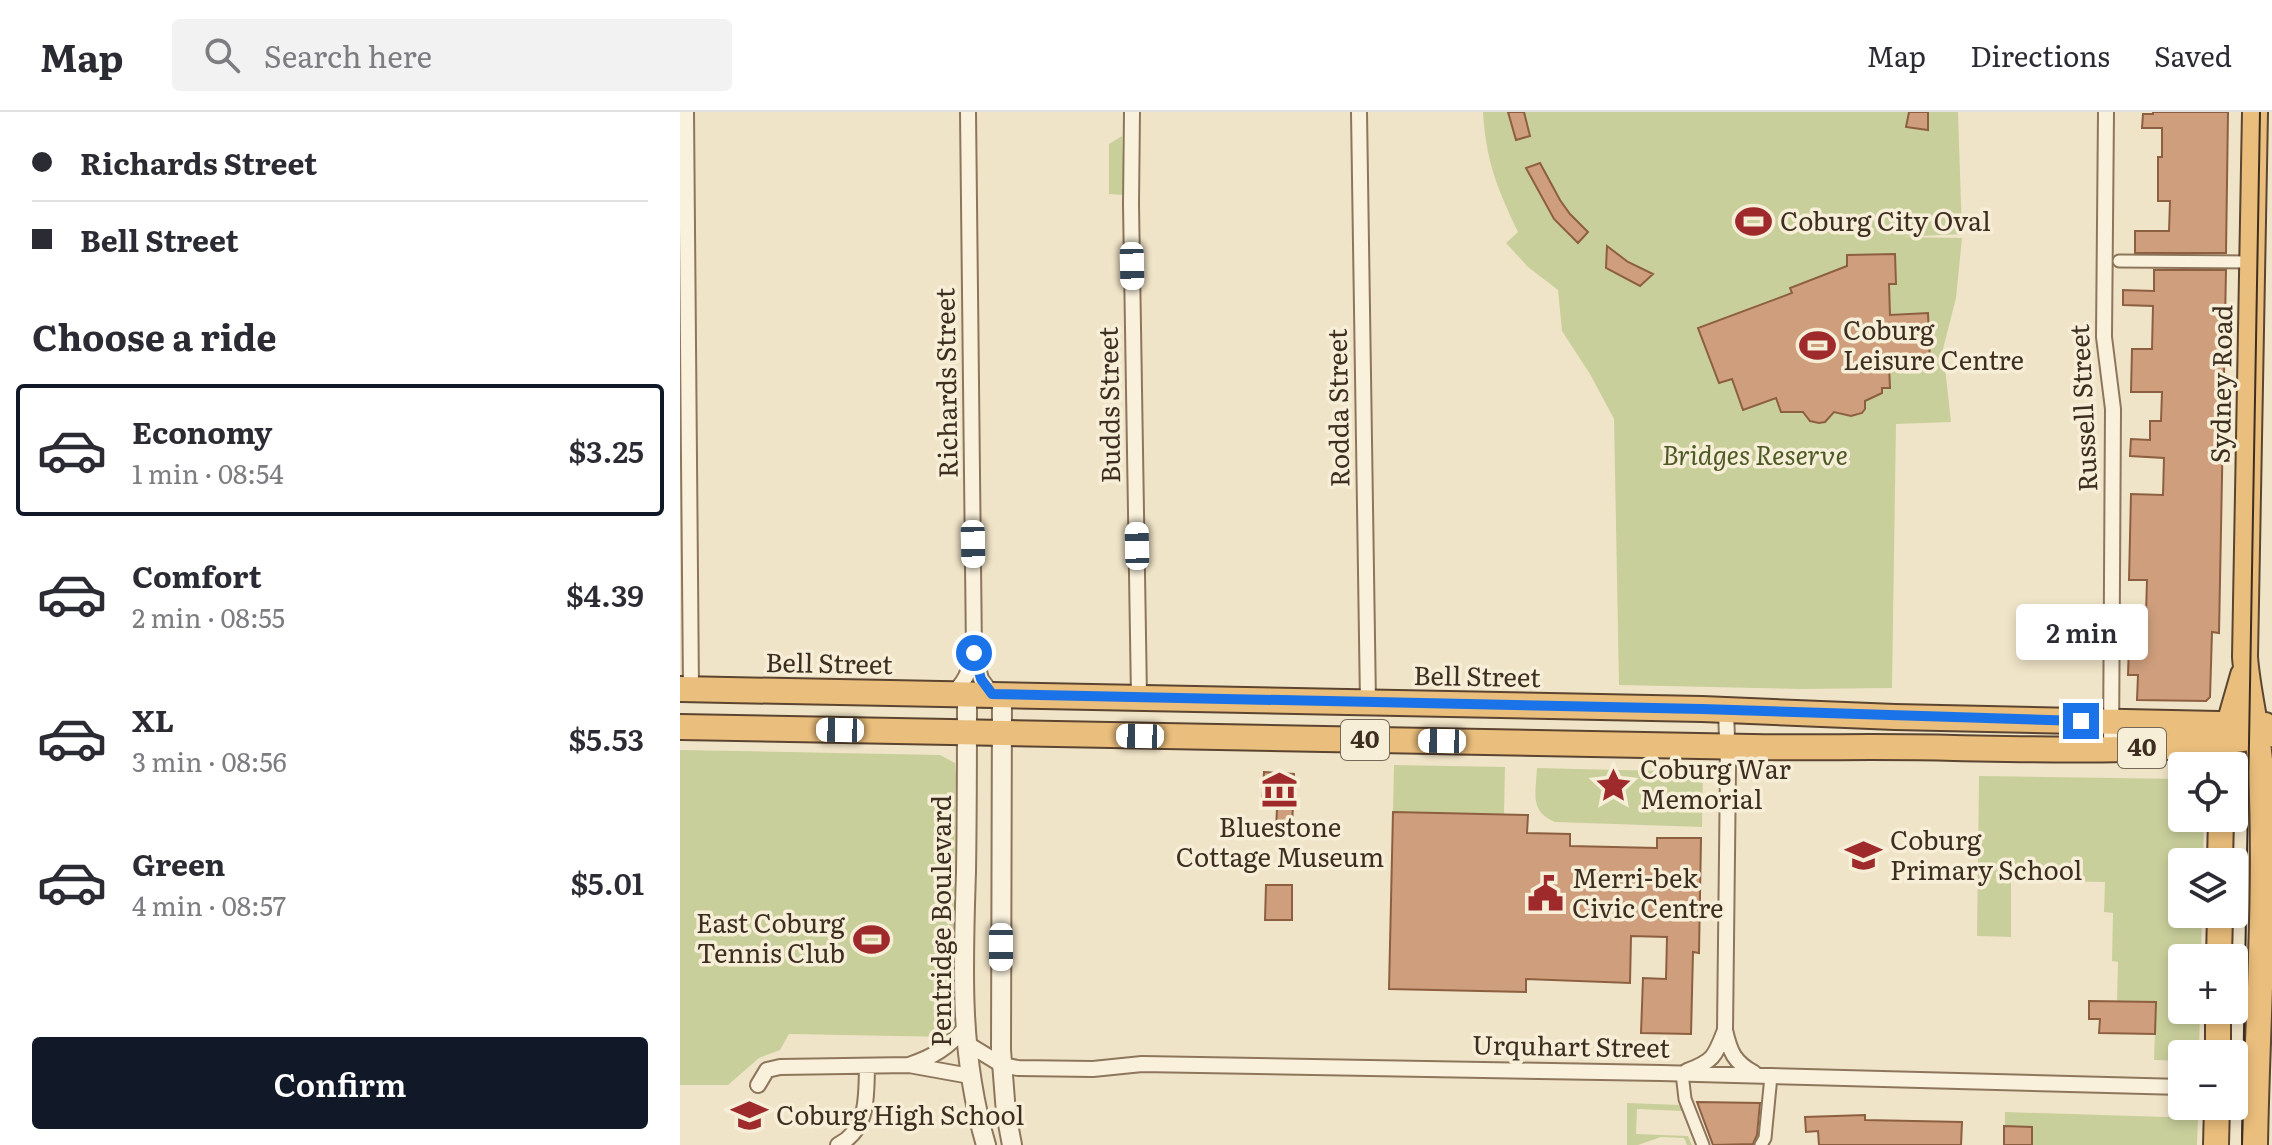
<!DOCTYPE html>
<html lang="en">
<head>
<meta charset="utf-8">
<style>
	body { margin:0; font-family:Literata,serif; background:#f2f2f3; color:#2b2b33; height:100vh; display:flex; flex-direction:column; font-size:30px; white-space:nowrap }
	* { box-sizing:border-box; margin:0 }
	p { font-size:26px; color:#7c7c81 }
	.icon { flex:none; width:44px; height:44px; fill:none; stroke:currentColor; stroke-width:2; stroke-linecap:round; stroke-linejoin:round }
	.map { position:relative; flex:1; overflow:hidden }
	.panel { display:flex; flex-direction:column; background:#fff; width:680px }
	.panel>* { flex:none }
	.top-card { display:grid; align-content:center; height:176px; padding:0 32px; background:#fff }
	.controls { position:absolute; left:1488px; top:640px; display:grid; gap:16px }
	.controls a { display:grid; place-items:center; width:80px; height:80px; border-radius:8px; background:#fff; box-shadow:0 4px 12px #0003; font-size:40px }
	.end { position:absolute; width:36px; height:36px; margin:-18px; border:10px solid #1a73e8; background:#fff; box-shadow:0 0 0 4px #fff }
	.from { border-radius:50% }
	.bubble { position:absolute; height:56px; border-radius:8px; background:#fff; box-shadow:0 4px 12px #0003; font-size:26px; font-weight:600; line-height:56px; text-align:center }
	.car { position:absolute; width:24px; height:48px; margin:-24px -12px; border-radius:10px; box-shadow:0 0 6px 2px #0007; background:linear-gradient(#fff 24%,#345 0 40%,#fff 0 76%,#345 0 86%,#fff 0) }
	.top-card b { display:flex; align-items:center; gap:28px; height:76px; font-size:30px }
	.top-card b+b { border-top:2px solid #e1e1e2 }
	.top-card i { width:20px; height:20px; background:#2b2b33 }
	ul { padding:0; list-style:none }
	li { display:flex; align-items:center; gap:24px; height:132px; margin:0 16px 12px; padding:0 16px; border:4px solid transparent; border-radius:8px }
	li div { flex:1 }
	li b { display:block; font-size:30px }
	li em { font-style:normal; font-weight:600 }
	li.selected { border-color:#111827 }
	li>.icon { width:72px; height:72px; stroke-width:1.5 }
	h2 { padding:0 32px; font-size:36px; line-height:96px }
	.button { display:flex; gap:16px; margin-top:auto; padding:16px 32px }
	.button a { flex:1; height:92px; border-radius:8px; background:#111827; color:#fff; font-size:32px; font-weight:600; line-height:92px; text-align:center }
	header { display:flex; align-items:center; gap:48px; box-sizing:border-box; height:112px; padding:0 40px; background:#fff; border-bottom:2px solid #e1e1e2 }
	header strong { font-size:38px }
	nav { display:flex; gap:44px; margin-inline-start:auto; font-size:28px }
	.search { width:560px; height:72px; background:#f2f2f3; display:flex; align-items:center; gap:20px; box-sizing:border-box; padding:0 28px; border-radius:8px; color:#7c7c81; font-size:30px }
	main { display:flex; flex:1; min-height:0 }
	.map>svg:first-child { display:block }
	.green { fill:#c9cf9b }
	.building { fill:#cf9f7d; stroke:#8d5f41; stroke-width:2 }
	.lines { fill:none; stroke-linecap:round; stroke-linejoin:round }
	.pedestrian-casing { stroke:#8d765c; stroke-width:15 }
	.minor-casing { stroke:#8d765c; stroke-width:18 }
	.tertiary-casing { stroke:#8d765c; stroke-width:22 }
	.trunk-casing { stroke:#5b4430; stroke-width:28 }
	.pedestrian { stroke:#faf1dc; stroke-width:11 }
	.minor { stroke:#faf1dc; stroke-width:14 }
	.tertiary { stroke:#faf1dc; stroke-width:18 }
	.trunk { stroke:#eabe7c; stroke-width:24 }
	.tram { stroke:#3d2e20; stroke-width:2 }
	.route { stroke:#1a73e8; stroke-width:10 }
	.labels { text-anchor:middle; stroke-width:7; stroke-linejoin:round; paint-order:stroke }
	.shield { fill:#f7eed8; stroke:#756857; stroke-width:2 }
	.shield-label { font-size:24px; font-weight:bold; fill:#3d2e20 }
	.poi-label { font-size:26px; fill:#3d2e20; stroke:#f7eed8; text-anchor:start }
	.street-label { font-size:26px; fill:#3d2e20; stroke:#f7eed8 }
	.park-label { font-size:26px; font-style:italic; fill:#4d5a26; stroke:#f7eed8 }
</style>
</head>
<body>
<header>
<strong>Map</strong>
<div class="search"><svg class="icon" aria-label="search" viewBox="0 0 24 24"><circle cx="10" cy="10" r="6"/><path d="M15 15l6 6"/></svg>Search here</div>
<nav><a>Map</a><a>Directions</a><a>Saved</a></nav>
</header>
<main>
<section class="panel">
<div class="top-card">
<b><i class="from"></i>Richards Street</b>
<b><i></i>Bell Street</b>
</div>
<h2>Choose a ride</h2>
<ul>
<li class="selected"><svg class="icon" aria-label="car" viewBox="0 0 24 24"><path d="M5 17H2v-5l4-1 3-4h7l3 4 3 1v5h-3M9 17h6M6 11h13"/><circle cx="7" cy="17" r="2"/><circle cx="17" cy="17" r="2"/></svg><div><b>Economy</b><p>1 min · 08:54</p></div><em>$3.25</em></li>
<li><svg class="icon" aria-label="car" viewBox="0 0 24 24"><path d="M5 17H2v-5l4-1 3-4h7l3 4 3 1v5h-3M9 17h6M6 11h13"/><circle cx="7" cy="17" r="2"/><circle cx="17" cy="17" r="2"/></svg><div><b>Comfort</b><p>2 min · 08:55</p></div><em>$4.39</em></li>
<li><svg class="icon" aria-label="car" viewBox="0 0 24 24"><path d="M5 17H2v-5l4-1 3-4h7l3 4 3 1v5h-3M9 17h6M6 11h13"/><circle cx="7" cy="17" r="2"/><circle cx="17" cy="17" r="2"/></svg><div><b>XL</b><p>3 min · 08:56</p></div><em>$5.53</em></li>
<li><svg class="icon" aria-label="car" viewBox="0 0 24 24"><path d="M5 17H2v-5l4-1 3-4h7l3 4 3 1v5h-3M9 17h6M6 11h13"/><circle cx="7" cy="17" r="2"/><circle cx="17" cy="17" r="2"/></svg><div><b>Green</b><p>4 min · 08:57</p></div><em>$5.01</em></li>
</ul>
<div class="button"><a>Confirm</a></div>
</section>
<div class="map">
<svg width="1592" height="1033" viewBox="0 0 1592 1033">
	<rect width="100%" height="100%" fill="#f0e4c8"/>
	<path class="green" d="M803 0H1278L1282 122 1221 125 1282 126 1276 186 1263 237 1271 310 1216 312 1212 576 1121 577 939 573 934 307 910 262 882 219 878 178 848 155 826 131 838 120C817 76 806 49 803 0Z
		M442 24 444 83 429 82V32Z
		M0 638 260 643 275 651 276 665 271 925 109 922 100 938 79 946 48 973H0Z
		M714 653 825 655 824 702 713 700Z
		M857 656 1023 660 1022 715 875 710C849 699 856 681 857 656Z
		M1299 664 1502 667V706H1524L1523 750H1502V802H1522L1521 846H1502V898H1520L1519 942H1502V949L1474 948 1476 891 1437 890 1438 850 1432 849 1433 801 1424 800 1425 770 1331 768V825L1297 824Z
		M947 991 1000 993 1002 999 957 997 956 1022 1008 1024 1012 1033H1007L1004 1026 981 1025 958 1033H947Z
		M1325 1000 1518 1006 1517 1033H1325Z"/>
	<path class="building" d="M828 0H844L850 24 836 28Z
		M1229 0H1248V18L1226 15Z
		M1473 0H1548L1546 141H1455V119H1489L1490 89H1478V45H1482V16H1462L1463 2H1473Z
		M860 51 880 88 890 102 908 120 898 131 874 107 846 56Z
		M927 134 948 150 973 162 960 174 926 156Z
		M1215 142 1216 172H1209L1210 203 1248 201 1250 251 1209 253 1210 276H1202V281L1185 289V297L1182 301 1171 304 1154 300 1145 310 1139 311 1130 309 1123 300H1101L1096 286 1063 298 1052 267 1039 271 1018 216 1112 181 1110 176 1167 154V143Z
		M1474 158H1546L1539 521 1532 520 1530 585 1526 589 1457 588 1458 563H1448L1450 502H1466L1467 468H1449L1451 382 1483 383 1484 346 1450 344 1451 327 1470 328V309H1481L1482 280H1451L1452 237H1472L1473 194 1443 193V178L1474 179Z
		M584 660 614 662 612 719 596 718 597 696H582Z
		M713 700 848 703 847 721 890 722V734L977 736V726H1021L1019 841 1013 840 1011 922 961 921 963 866 986 867 987 825 951 824 950 871 846 867V880L709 877Z
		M586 773H612V808H585Z
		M1409 889 1476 890 1475 922 1419 921 1420 907H1409Z
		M1017 990 1080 991 1077 1023 1073 1032 1033 1033Z
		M1185 1003V1008L1282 1010 1281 1033H1139L1138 1019 1126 1020 1125 1005Z
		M1324 1014 1352 1015V1033H1324Z"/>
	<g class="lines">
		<defs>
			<path id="pedestrian" d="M1439 149 1572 150
				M1002 961 1005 987 1023 1033
				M1081 1033 1085 1026 1091 964"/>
			<path id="minor" d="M6 0 11 578
				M452 0 451 92 459 585
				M679 0 688 591
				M1426 0 1424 225 1433 297 1431 637
				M294 541 301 567 312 582
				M271 582C286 571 289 558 294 541L288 0
				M1046 598 1048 655 1045 918C1050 940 1054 950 1074 961
				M286 931 322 953 338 956 413 957 462 952 981 961 1502 975
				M229 953C253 945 269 935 285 916
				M1007 959C1034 949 1035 944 1045 918
				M78 973 87 958 100 955 229 953 290 964
				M1554 977H1576
				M158 1033C189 1017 186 985 187 955"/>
			<path id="tertiary" d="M287 582C287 642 287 701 286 760 283 854 279 942 306 1033
				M322 583 321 938 326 1001 332 1033"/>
			<path id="trunk" d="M1575 0 1565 545C1568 584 1579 621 1581 660 1587 784 1577 909 1575 1033
				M0 577 1022 597 1215 605 1585 613
				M0 615 1072 635C1139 636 1207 634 1274 636 1380 638 1488 642 1592 622
				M1542 654 1549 612 1563 563
				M1540 750 1541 706
				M1539 846 1540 802
				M1538 942V898
				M1536 1033 1537 994"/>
		</defs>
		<use href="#pedestrian" class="pedestrian-casing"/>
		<use href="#minor" class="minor-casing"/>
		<use href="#tertiary" class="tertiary-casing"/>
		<use href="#trunk" class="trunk-casing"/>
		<use href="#pedestrian" class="pedestrian"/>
		<use href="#minor" class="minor"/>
		<use href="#tertiary" class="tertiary"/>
		<use href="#trunk" class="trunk"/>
		<path class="tram" d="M1562 1033 1580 0"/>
	</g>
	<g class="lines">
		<path class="route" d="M294 541 301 567 312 582 1022 597 1401 609"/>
	</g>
	<defs>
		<symbol id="stadium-bare" viewBox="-9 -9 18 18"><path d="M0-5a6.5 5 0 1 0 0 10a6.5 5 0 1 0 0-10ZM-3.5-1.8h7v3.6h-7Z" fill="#9e2a2b" stroke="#f7eed8" stroke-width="2.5" paint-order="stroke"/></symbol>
		<symbol id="sight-bare" viewBox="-9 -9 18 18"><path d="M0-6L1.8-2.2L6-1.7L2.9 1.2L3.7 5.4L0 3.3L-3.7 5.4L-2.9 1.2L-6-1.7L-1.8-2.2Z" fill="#9e2a2b" stroke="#f7eed8" stroke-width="2.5" paint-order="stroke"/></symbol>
		<symbol id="museum-bare" viewBox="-9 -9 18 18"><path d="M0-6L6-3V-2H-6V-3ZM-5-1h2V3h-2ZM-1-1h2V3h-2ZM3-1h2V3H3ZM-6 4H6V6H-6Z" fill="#9e2a2b" stroke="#f7eed8" stroke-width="2.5" paint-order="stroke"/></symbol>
		<symbol id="school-bare" viewBox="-9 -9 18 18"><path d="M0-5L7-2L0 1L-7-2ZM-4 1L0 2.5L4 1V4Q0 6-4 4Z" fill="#9e2a2b" stroke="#f7eed8" stroke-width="2.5" paint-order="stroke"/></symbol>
		<symbol id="civic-bare" viewBox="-9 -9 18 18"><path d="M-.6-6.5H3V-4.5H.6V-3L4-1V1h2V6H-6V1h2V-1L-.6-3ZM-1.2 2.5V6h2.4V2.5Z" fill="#9e2a2b" stroke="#f7eed8" stroke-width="2.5" paint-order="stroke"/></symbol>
	</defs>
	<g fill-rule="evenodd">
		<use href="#stadium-bare" x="1048" y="84" width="51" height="51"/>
		<use href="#stadium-bare" x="1112" y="208" width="51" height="51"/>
		<use href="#sight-bare" x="908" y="648" width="51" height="51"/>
		<use href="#museum-bare" x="574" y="652" width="51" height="51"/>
		<use href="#school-bare" x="1158" y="718" width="51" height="51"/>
		<use href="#civic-bare" x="840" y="756" width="51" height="51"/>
		<use href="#stadium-bare" x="166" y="802" width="51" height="51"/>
		<use href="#school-bare" x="44" y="978" width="51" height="51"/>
	</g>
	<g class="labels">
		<g class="shield">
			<rect x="661" y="608" width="48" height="40" rx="6"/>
			<rect x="1438" y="616" width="48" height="40" rx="6"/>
		</g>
		<g class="shield-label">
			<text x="685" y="636">40</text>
			<text x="1462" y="644">40</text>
		</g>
		<g class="poi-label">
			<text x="1100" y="119">Coburg City Oval</text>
			<text x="1163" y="228">Coburg<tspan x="1163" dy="30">Leisure Centre</tspan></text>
			<text x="960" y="667">Coburg War<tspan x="960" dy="30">Memorial</tspan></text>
			<text x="600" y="725" text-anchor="middle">Bluestone<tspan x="600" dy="30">Cottage Museum</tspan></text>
			<text x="1210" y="738">Coburg<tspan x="1210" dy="30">Primary School</tspan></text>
			<text x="892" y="776">Merri-bek<tspan x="892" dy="30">Civic Centre</tspan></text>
			<text x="165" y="821" text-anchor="end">East Coburg<tspan x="165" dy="30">Tennis Club</tspan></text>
			<text x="96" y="1013">Coburg High School</text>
		</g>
		<g class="street-label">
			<text transform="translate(267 271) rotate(-91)" y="9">Richards Street</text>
			<text transform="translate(1542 272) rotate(-89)" y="9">Sydney Road</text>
			<text transform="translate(430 293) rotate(-91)" y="9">Budds Street</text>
			<text transform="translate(659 296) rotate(-91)" y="9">Rodda Street</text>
			<text transform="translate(1404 296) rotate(-93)" y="9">Russell Street</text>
			<text transform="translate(149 552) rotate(1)" y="9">Bell Street</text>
			<text transform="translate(797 565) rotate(1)" y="9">Bell Street</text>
			<text transform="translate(262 809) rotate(-90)" y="9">Pentridge Boulevard</text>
			<text transform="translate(891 935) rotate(1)" y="9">Urquhart Street</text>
		</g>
		<g class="park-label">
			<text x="1075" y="353">Bridges Reserve</text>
		</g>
	</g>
</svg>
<div class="controls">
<a><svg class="icon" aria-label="locate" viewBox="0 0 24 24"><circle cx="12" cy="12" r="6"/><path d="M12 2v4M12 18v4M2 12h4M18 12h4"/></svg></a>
<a><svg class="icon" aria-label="layers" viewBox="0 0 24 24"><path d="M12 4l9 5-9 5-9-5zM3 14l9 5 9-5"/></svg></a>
<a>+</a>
<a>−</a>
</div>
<i class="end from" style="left:294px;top:541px"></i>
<i class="end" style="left:1401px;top:609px"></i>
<div class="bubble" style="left:1336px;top:492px;width:132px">2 min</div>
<i class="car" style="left:452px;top:154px;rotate:179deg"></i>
<i class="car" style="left:293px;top:432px;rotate:179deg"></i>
<i class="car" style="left:457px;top:434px;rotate:359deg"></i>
<i class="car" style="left:160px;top:618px;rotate:271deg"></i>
<i class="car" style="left:460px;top:624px;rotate:271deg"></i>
<i class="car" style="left:762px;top:629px;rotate:271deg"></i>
<i class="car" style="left:321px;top:835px;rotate:180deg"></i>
</div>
</main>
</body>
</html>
